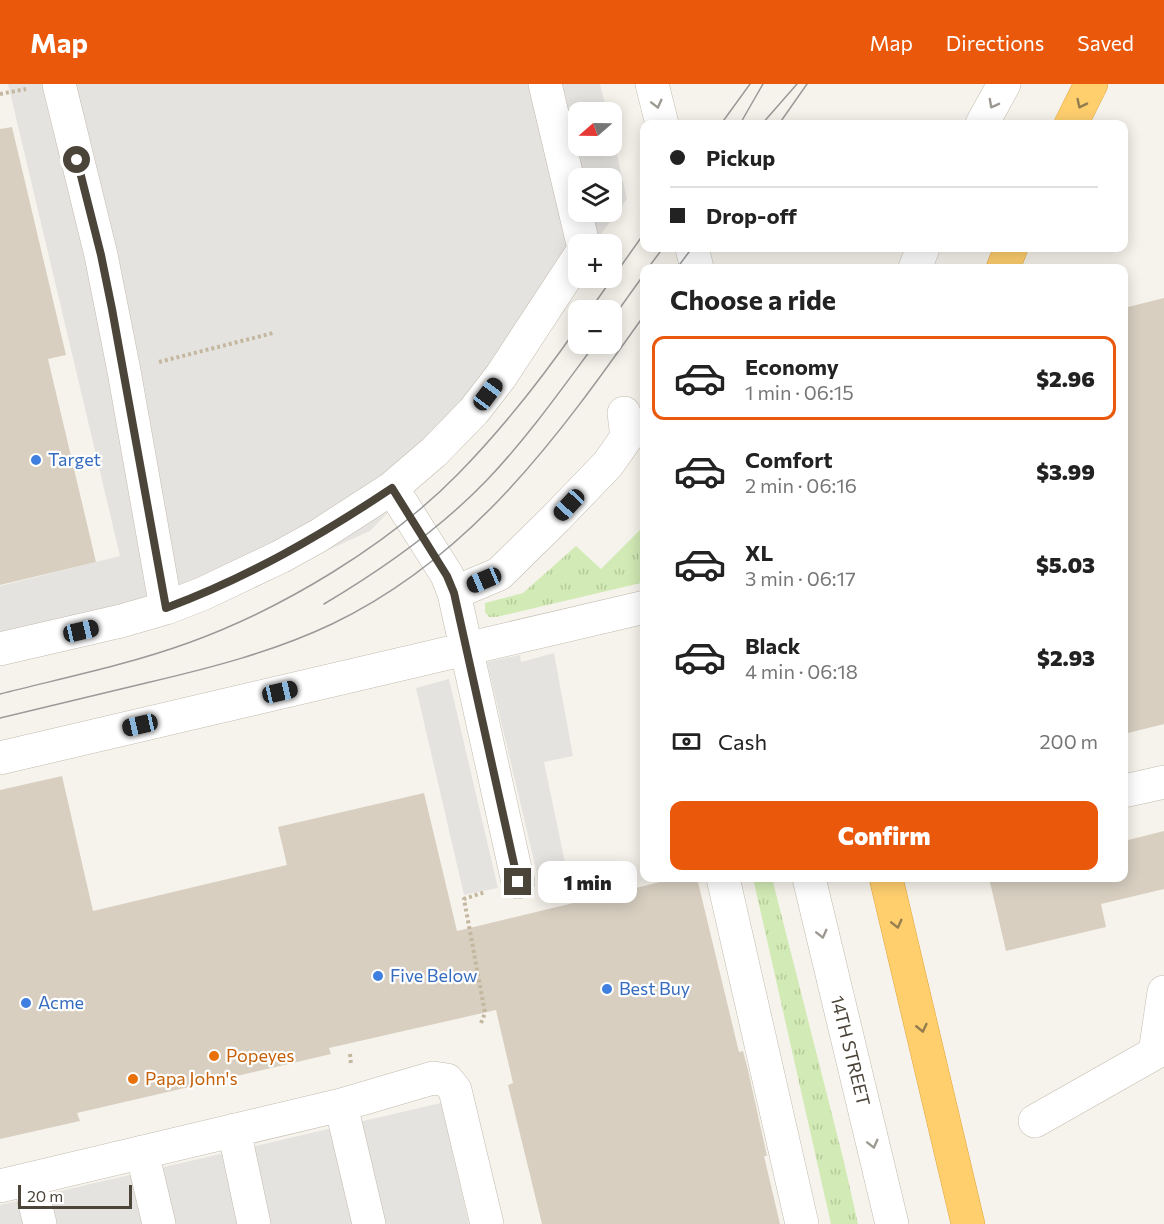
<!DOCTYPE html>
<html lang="en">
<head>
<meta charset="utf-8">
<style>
	body { margin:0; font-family:Commissioner,sans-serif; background:#f2f2f2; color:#222; height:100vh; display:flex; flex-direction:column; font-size:22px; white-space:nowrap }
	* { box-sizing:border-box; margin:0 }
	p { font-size:20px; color:#767676 }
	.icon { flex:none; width:33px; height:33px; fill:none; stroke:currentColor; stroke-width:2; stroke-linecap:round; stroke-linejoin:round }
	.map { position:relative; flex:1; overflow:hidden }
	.panel { position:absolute; left:640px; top:180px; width:488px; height:618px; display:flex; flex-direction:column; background:#fff; border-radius:12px; box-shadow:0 3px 15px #0003 }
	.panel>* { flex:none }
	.hud { position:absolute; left:640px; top:36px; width:488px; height:132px; border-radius:12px; box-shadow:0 3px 15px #0003; display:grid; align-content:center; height:132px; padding:0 30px; background:#fff }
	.needle { width:39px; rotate:250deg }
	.controls { position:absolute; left:568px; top:18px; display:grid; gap:12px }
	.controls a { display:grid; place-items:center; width:54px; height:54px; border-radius:12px; background:#fff; box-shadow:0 3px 15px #0003; font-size:30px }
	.scale { position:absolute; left:18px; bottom:15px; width:114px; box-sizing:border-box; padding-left:6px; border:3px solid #4b4439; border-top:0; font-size:16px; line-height:21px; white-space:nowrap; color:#4b4439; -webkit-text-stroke:4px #fff; paint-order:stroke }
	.end { position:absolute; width:27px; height:27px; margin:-14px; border:8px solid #4b4439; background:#fff; box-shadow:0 0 0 3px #fff }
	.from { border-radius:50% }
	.bubble { position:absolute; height:42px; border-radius:12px; background:#fff; box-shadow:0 3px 15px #0003; font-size:20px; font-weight:800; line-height:42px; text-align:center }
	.car { position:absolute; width:18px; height:36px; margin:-18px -9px; border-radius:8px; box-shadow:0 0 4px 2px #0007; background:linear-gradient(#222 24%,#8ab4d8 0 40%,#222 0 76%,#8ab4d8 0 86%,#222 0) }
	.hud b { display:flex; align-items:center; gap:21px; height:57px; font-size:22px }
	.hud b+b { border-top:2px solid #e0e0e0 }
	.hud i { width:15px; height:15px; background:#222 }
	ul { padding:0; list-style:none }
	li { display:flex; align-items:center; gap:18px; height:84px; margin:0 12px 9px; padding:0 18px; border:3px solid transparent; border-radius:12px }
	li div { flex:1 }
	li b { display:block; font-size:22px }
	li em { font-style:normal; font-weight:800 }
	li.active { border-color:#ea580c }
	li>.icon { width:54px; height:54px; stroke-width:1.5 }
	h2 { padding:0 30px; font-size:27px; line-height:72px }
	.pay { display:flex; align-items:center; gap:15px; height:66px; padding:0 30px; font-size:22px }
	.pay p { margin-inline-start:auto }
	.cta { display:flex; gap:12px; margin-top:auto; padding:12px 30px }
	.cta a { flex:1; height:69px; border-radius:12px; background:#ea580c; color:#fff; font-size:24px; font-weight:800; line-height:69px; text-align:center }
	header { display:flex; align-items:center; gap:36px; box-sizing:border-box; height:84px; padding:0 30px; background:#ea580c; color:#fff }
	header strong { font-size:28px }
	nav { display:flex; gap:33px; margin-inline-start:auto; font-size:21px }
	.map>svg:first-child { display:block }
	.grass { fill:url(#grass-tufts) }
	.parking { fill:#e5e3e0; fill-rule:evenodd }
	.building { fill:#d8cfc1 }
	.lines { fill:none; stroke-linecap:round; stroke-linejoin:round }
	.minor-casing { stroke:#c2bbae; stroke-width:34 }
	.highway-casing { stroke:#e0a43c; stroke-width:34 }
	.path { stroke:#c4b79f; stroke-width:4; stroke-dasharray:3 3; stroke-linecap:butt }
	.minor { stroke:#fff; stroke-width:33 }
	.highway { stroke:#ffcf6e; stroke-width:33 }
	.tram { stroke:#9a9a9a; stroke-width:1.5 }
	.oneway { stroke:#9c9892 }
	.oneway2 { stroke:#937c4e }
	.route { stroke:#4b4439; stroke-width:8 }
	.shop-dot { fill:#3f7fe0; stroke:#fff; stroke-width:2 }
	.food-dot { fill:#e8710a; stroke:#fff; stroke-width:2 }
	.labels { text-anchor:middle; stroke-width:4.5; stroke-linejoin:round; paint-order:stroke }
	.shop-label { font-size:18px; fill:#366cbe; stroke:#fff; text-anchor:start }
	.street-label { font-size:18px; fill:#4b4439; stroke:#fff }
	.food-label { font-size:18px; fill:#c56008; stroke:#fff; text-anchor:start }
</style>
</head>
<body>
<header>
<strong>Map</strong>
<nav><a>Map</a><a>Directions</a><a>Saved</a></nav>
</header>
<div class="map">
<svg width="1164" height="1140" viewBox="0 0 1164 1140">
	<defs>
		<pattern id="grass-tufts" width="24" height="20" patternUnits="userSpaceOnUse" patternTransform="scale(1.5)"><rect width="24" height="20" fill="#d2eab5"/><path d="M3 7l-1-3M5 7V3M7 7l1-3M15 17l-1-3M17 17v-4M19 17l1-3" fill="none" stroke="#b6ca9c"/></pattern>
	</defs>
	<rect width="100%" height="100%" fill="#f6f3ec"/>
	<path class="grass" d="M645 441V498L496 533H489L485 528V519L523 509 576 462 601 485Z
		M753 794H772L844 1078 858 1140H831Z"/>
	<path class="parking" d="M8 0H600L607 28H579V62H612V49L627 115 417 398 370 447 246 503 0 565V502L120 472ZM579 94H612V128H579Z
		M554 569 573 672 544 678 568 793 539 798 487 578 520 571 521 578Z
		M449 595 498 804 464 811 416 604Z
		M441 1019 469 1140H0V1121Z"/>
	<path class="building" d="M12 43 66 271 48 275 96 478 0 501V45Z
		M1164 214V640L1124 650V224Z
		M62 692 93 827 287 781 278 743 424 709 457 847 677 794H697L739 968 743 967 748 986 767 1072H764L780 1140H542L508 1001 513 999 496 926 329 964 331 970 77 1029 80 1037 0 1055V706Z
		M1164 747V805L1101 820 1106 843 1006 867 989 794H1124V757Z"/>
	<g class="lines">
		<defs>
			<path id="minor" d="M545 0 583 160
				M652 0 662 40
				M982 40 1004 0
				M692 164 697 184
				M915 184 923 164
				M392 404 447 491 454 509 518 798
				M454 509 499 490 556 434 608 380 627 353 624 329
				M166 524 202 510 280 473 318 452 392 404 434 368 474 327 501 292 579 173
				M0 565 121 537 166 524 124 287 101 171 59 0
				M0 674 645 523
				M1124 707 1164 698
				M723 794 802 1140
				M809 794 892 1140
				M341 1021 369 1140
				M1035 1037 1155 969 1164 908
				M234 1046 254 1140
				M142 1068 159 1140
				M29 1095 40 1140
				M0 1102 341 1021 433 994 447 996 455 1006 487 1140"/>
			<path id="highway" d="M1071 40 1091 0
				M1003 184 1011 164
				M886 794 968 1140"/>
		</defs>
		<use href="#minor" class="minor-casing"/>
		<use href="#highway" class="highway-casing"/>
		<path class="path" d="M0 10 26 5
			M159 278 273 249
			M481 939 485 929 464 815 485 808
			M350 970 351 981"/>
		<use href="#minor" class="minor"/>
		<use href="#highway" class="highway"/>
		<path class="tram" d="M721 40 750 0
			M740 40 763 0
			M762 40 797 0
			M779 40 807 0
			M648 184 663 164
			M677 184 692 164
			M590 226 645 148
			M612 235 645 189
			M324 520C383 485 439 446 487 396 527 354 561 306 595 260
			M0 610C63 594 127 581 188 559 282 525 389 461 459 389 503 344 543 293 579 241
			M0 634C49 622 97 611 146 599 210 584 273 568 332 540 472 473 558 353 645 230"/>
	</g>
	<defs><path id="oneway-chevron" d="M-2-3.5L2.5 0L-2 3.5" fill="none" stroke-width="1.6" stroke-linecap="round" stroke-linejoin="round" transform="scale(1.5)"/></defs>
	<g class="oneway">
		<use href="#oneway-chevron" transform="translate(657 20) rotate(76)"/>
		<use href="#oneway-chevron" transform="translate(993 20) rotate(118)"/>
		<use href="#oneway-chevron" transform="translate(822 850) rotate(76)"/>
		<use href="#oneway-chevron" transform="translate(873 1060) rotate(76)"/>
	</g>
	<g class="oneway2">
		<use href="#oneway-chevron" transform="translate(1081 20) rotate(116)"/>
		<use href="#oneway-chevron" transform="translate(897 840) rotate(76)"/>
		<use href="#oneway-chevron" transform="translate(922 944) rotate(77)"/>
	</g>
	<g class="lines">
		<path class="route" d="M77 76 101 171 112 225 166 524C247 494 320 452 392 404L447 492 454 509 518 798"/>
	</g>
	<g class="shop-dot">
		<circle cx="36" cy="376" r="6"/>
		<circle cx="378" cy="892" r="6"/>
		<circle cx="607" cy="905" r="6"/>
		<circle cx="26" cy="919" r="6"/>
	</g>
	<g class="food-dot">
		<circle cx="214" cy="972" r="6"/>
		<circle cx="133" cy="995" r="6"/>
	</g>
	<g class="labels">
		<g class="shop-label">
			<text x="48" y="382">Target</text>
			<text x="390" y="898">Five Below</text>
			<text x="619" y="911">Best Buy</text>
			<text x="38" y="925">Acme</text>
		</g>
		<g class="street-label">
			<text transform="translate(850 967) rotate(76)" y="6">14TH STREET</text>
		</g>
		<g class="food-label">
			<text x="226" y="978">Popeyes</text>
			<text x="145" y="1001">Papa John's</text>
		</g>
	</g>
</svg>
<div class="controls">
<a><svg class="needle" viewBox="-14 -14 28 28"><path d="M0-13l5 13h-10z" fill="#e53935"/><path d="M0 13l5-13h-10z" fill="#767676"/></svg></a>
<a><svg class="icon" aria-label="layers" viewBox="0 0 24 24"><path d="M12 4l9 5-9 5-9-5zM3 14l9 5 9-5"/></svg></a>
<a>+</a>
<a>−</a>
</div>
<div class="scale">20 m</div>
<i class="end from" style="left:77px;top:76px"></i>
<i class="end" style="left:518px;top:798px"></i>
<div class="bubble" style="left:538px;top:777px;width:99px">1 min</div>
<i class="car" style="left:488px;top:310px;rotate:37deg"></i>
<i class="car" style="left:569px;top:421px;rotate:223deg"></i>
<i class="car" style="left:484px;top:496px;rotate:247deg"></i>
<i class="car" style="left:81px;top:547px;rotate:77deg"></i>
<i class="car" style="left:280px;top:608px;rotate:77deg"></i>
<i class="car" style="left:140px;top:641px;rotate:257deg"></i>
<div class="hud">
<b><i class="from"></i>Pickup</b>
<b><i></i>Drop-off</b>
</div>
<section class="panel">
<h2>Choose a ride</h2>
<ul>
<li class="active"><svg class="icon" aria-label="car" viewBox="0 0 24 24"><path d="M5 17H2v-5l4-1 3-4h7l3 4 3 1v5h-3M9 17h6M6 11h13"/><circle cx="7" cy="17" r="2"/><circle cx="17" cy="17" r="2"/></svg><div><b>Economy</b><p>1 min · 06:15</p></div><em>$2.96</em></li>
<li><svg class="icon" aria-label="car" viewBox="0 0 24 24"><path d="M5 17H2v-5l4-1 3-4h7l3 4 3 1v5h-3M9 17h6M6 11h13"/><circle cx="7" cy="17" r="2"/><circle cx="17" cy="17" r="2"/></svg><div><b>Comfort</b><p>2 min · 06:16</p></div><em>$3.99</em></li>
<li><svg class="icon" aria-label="car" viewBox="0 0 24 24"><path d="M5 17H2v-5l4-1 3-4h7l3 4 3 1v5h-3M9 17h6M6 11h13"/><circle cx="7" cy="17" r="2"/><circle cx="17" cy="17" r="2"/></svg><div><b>XL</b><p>3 min · 06:17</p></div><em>$5.03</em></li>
<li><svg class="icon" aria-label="car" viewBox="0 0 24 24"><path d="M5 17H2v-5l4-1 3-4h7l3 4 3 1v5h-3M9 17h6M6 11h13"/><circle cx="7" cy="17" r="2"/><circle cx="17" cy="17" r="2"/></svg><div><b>Black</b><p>4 min · 06:18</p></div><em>$2.93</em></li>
</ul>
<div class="pay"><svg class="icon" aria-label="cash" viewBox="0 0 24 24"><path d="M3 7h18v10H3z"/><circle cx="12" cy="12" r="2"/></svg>Cash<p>200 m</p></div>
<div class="cta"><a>Confirm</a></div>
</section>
</div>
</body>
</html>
